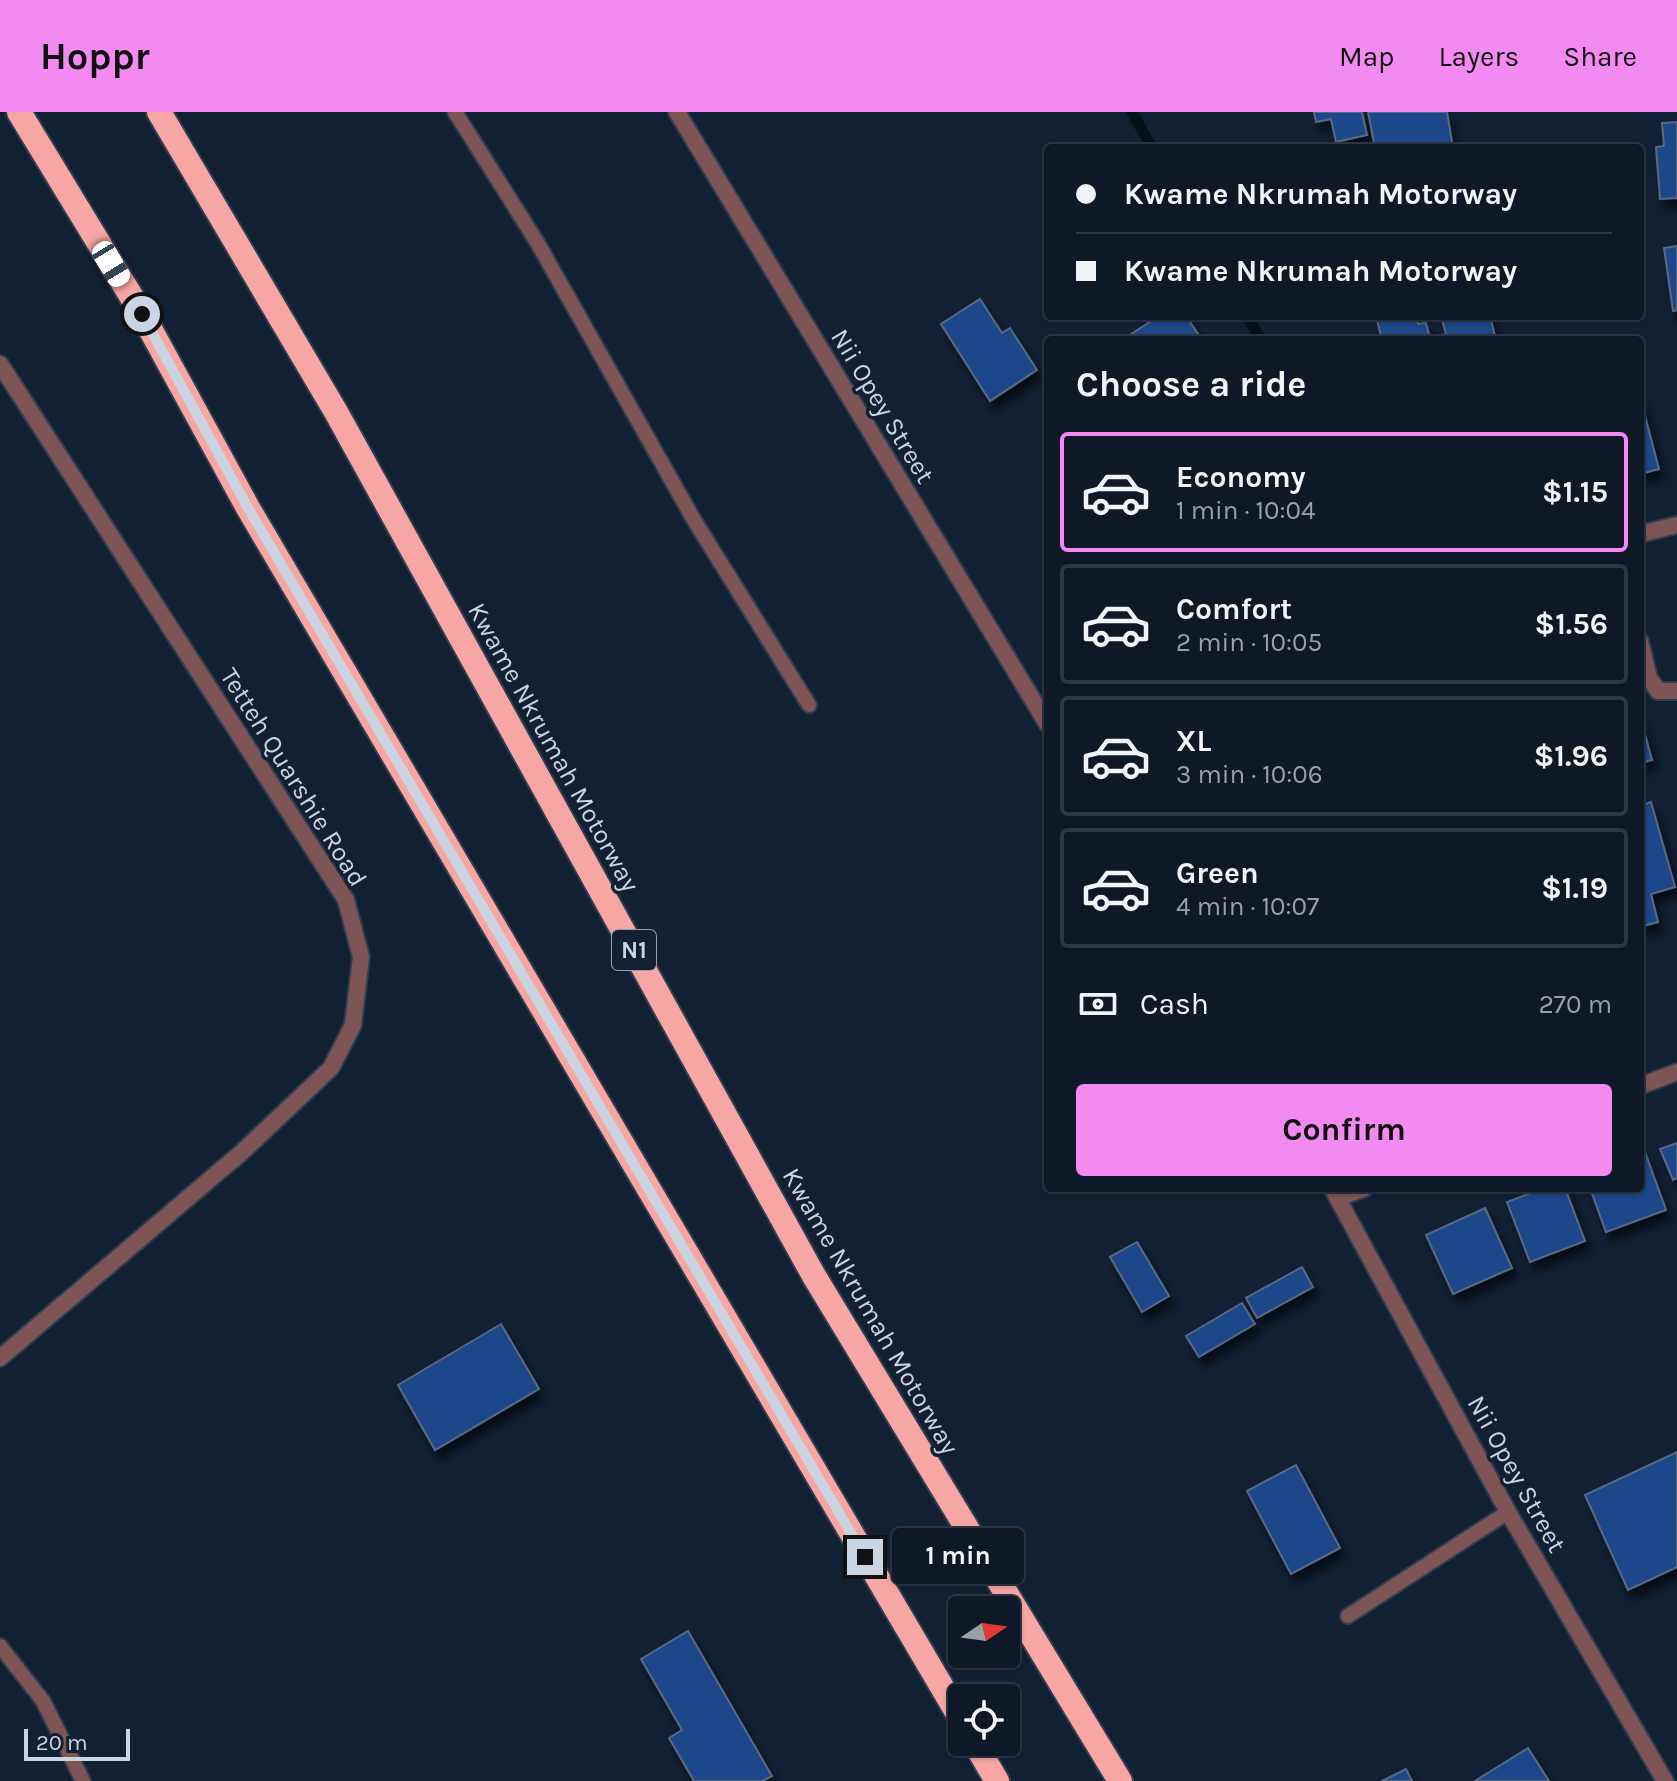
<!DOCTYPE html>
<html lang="en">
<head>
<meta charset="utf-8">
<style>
	body { margin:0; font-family:Karla,sans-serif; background:#17212f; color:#f1f3f6; height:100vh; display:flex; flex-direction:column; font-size:30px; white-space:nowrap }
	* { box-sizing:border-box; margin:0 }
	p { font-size:26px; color:#9ba0a7 }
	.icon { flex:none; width:44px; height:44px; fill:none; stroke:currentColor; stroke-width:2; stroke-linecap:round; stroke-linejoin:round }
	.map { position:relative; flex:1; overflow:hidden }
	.panel { position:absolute; left:1044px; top:224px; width:600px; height:856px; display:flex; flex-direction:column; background:#0e1827; border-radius:8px; box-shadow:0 2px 6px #0004,0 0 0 2px #2e3744 }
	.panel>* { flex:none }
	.hud { position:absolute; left:1044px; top:32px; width:600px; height:176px; border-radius:8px; box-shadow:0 2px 6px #0004,0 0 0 2px #2e3744; display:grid; align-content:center; height:176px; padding:0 32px; background:#0e1827 }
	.needle { width:52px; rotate:77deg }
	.buttons { position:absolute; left:948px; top:1484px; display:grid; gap:16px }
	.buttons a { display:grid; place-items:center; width:72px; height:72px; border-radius:8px; background:#0e1827; box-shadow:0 2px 6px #0004,0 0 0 2px #2e3744; font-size:40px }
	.scale { position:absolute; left:24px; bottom:20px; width:106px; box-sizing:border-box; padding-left:8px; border:4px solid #cbd4e2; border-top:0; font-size:22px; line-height:28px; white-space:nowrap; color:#cbd4e2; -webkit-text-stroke:6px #122034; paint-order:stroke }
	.end { position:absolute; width:36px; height:36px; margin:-18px; border:10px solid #cbd4e2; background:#111; box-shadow:0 0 0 4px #111 }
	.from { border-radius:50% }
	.bubble { position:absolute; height:56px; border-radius:8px; background:#0e1827; box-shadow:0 2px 6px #0004,0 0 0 2px #2e3744; font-size:26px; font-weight:700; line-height:56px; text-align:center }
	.car { position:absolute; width:24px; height:48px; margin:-24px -12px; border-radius:10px; box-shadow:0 0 6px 2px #0007; background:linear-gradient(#fff 24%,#345 0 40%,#fff 0 76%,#345 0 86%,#fff 0) }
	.hud b { display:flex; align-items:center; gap:28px; height:76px; font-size:30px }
	.hud b+b { border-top:2px solid #2e3744 }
	.hud i { width:20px; height:20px; background:#f1f3f6 }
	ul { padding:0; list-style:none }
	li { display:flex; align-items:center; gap:24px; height:120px; margin:0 16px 12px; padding:0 16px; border:4px solid #2e3744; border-radius:8px }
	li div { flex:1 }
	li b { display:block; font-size:30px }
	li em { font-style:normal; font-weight:700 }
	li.active { border-color:#f28af2 }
	li>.icon { width:72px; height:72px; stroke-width:1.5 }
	h2 { padding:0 32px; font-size:36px; line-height:96px }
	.pay { display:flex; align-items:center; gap:20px; height:88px; padding:0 32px; font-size:30px }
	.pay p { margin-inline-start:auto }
	.primary-button { display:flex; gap:16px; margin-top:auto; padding:16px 32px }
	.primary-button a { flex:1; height:92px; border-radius:8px; background:#f28af2; color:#111; font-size:32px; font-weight:700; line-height:92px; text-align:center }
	header { display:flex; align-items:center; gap:48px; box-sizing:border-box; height:112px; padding:0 40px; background:#f28af2; color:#111 }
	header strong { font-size:38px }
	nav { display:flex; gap:44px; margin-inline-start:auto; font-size:28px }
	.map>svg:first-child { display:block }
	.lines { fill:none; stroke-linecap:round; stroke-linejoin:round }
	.stream { stroke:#031216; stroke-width:11 }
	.building { fill:#1a478a; stroke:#596983; stroke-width:2; filter:url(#shadow) }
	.lane-casing { stroke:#303d50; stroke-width:18 }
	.street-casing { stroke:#303d50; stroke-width:20 }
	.highway-casing { stroke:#303d50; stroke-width:28 }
	.lane { stroke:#7e5554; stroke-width:14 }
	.street { stroke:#7e5554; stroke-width:16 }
	.highway { stroke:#f8a6a4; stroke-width:24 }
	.route { stroke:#cbd4e2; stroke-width:10 }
	.labels { text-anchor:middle; stroke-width:7; stroke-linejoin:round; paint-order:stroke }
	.shield { fill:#122034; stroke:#949eae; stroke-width:2 }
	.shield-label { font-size:24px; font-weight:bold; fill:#cbd4e2 }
	.street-label { font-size:26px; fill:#cbd4e2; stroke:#122034 }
</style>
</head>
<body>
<header>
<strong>Hoppr</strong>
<nav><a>Map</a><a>Layers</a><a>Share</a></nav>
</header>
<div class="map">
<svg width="1677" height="1669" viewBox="0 0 1677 1669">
	<defs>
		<filter id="shadow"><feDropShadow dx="5" dy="9" stdDeviation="4" flood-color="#0009"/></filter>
	</defs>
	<rect width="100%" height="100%" fill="#122034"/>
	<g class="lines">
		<path class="stream" d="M1132 0 1152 36
			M1247 204 1261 228"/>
	</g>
	<path class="building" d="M1314 0H1362L1367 23 1336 30 1331 7 1316 10Z
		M1368 0H1447L1453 36H1375Z
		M1677 10V86L1660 87 1656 35 1664 34 1662 11Z
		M1677 134V198L1673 199 1664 136Z
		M980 187 1002 221 1010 216 1037 258 990 289 941 212Z
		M1159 204H1186L1202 228H1122Z
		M1393 204H1416L1418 212 1426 211 1430 226 1446 222 1441 204H1490L1496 228H1382L1377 208Z
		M1640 285 1659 357 1640 362Z
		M1640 604 1652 648 1640 651Z
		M1651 690 1675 775 1651 782 1658 810 1640 815V694Z
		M1677 1031V1066L1673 1068 1660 1037Z
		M1645 1040 1666 1098 1606 1120 1590 1076H1640V1042Z
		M1544 1076H1565L1585 1129 1530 1150 1507 1090Z
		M1485 1096 1512 1156 1453 1182 1426 1123Z
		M1137 1130 1169 1184 1142 1200 1110 1145Z
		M1302 1155 1313 1175 1257 1206 1246 1186Z
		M1242 1191 1255 1212 1199 1245 1186 1224Z
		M501 1212 539 1277 435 1338 398 1273Z
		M1677 1340V1455L1628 1478 1585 1383Z
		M1296 1353 1340 1436 1291 1462 1247 1379Z
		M688 1519 772 1664 762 1669H694L669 1626 682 1618 641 1547Z
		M1528 1636 1549 1669H1475Z
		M1406 1657 1412 1669H1382Z"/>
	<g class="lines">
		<defs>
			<path id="lane" d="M455 0 537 130 694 408 809 593
				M1348 1504 1508 1400
				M0 1534 43 1589 83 1669"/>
			<path id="street" d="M677 0 1048 613
				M0 252 346 788 361 845 353 913 331 956 242 1040 0 1246
				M1640 422 1677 413
				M1640 529 1649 566 1658 579H1677
				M1640 974 1677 960
				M1332 1076 1508 1400 1665 1669
				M1338 1086 1365 1076"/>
			<path id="highway" d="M19 0 142 202 248 396 318 515 962 1609
				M159 0 336 300 814 1164 1120 1669
				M974 1630 997 1669"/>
		</defs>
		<use href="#lane" class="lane-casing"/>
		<use href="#street" class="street-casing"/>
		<use href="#highway" class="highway-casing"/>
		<use href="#lane" class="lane"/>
		<use href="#street" class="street"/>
		<use href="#highway" class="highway"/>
	</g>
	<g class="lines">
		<path class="route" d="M142 202 248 396 865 1445"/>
	</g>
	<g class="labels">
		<rect class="shield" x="612" y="818" width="44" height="40" rx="6"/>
		<g class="shield-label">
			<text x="634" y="846">N1</text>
		</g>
		<g class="street-label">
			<text transform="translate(883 294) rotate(59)" y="9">Nii Opey Street</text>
			<text transform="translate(554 635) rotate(61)" y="9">Kwame Nkrumah Motorway</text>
			<text transform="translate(294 665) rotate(58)" y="9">Tetteh Quarshie Road</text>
			<text transform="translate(871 1199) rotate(60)" y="9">Kwame Nkrumah Motorway</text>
			<text transform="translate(1517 1362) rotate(61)" y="9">Nii Opey Street</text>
		</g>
	</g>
</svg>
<div class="buttons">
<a><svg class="needle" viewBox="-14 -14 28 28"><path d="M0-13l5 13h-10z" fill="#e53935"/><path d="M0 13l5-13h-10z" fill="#9ba0a7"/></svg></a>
<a><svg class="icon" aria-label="locate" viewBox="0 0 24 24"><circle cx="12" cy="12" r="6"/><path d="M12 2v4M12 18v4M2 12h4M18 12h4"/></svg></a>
</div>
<div class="scale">20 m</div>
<i class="end from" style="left:142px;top:202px"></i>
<i class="end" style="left:865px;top:1445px"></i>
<div class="bubble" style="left:892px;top:1416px;width:132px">1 min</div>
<i class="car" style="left:111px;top:152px;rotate:149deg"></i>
<div class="hud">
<b><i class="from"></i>Kwame Nkrumah Motorway</b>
<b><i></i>Kwame Nkrumah Motorway</b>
</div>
<section class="panel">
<h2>Choose a ride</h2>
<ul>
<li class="active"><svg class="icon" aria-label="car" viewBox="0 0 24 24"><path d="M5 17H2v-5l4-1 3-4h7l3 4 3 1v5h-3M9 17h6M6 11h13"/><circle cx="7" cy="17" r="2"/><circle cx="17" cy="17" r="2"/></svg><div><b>Economy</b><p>1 min · 10:04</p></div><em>$1.15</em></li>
<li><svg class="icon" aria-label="car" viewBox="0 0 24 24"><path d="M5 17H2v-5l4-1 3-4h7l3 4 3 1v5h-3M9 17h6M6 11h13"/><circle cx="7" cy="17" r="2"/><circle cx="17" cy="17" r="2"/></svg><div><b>Comfort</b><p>2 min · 10:05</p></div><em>$1.56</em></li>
<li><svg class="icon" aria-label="car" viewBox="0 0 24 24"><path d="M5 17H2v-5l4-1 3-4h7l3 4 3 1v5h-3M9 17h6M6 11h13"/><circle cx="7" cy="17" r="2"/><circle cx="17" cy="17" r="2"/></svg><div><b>XL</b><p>3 min · 10:06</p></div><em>$1.96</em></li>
<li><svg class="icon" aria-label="car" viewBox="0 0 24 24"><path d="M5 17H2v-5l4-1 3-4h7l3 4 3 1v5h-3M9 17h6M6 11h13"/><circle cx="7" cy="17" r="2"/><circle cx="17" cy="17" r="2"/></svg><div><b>Green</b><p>4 min · 10:07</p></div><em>$1.19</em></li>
</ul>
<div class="pay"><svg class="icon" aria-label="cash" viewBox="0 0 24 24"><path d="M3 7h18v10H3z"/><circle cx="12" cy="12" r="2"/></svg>Cash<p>270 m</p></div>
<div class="primary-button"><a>Confirm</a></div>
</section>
</div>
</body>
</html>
